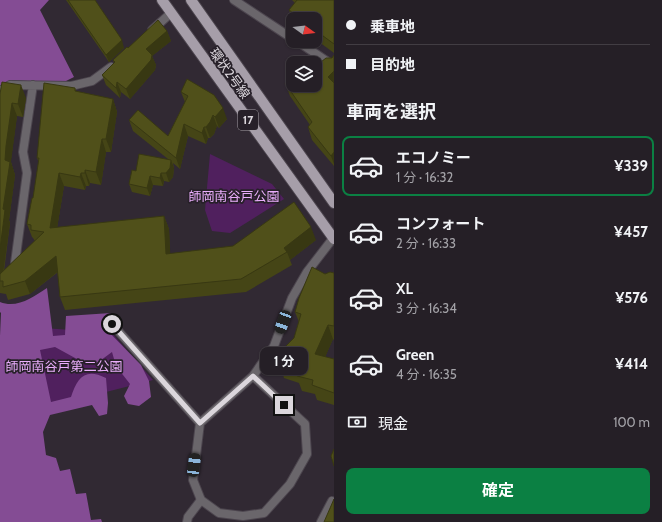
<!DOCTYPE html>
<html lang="ja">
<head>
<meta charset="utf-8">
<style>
	body { margin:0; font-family:Cabin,"Noto Sans JP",sans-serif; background:#2d272e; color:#f1f3f6; height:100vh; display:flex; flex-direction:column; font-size:15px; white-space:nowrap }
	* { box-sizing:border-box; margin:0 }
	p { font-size:13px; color:#a3a2a7 }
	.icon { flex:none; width:22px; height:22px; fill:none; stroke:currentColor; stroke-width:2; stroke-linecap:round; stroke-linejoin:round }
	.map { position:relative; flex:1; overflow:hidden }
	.panel { display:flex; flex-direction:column; background:#251f26; width:328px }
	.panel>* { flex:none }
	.banner { display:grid; align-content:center; height:88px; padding:0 12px; background:#251f26 }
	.needle { width:26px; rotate:105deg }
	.buttons { position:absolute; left:286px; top:12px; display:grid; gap:8px }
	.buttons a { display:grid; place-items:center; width:36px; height:36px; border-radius:8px; background:#251f26; box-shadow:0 1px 3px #0004,0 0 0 1px #423d43; font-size:20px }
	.end { position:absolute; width:18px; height:18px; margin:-9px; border:5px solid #dbd6dc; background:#111; box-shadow:0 0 0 2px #111 }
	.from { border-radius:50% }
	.bubble { position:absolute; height:28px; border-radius:8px; background:#251f26; box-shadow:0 1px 3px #0004,0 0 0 1px #423d43; font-size:13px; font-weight:700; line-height:28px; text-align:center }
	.car { position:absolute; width:12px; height:24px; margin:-12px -6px; border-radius:5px; box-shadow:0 0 3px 1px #0007; background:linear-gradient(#222 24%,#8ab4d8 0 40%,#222 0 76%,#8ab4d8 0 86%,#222 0) }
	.banner b { display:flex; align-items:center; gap:14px; height:38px; font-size:15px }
	.banner b+b { border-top:1px solid #423d43 }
	.banner i { width:10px; height:10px; background:#f1f3f6 }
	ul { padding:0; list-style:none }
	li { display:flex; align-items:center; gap:12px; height:60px; margin:0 8px 6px; padding:0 4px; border:2px solid transparent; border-radius:8px }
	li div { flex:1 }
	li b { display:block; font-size:15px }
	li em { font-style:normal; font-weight:700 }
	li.current { border-color:#0b8043 }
	li>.icon { width:36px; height:36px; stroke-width:1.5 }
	h2 { padding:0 12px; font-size:18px; line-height:48px }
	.pay { display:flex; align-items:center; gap:10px; height:44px; padding:0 12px; font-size:15px }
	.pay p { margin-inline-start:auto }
	.action { display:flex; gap:8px; margin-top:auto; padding:8px 12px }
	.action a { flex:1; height:46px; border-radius:8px; background:#0b8043; color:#fff; font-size:16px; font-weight:700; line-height:46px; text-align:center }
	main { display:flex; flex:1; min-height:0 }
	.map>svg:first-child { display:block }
	.green { fill:#50205e }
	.forest { fill:#844c94 }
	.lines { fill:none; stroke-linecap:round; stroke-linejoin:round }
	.lane-casing { stroke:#4c454e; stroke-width:10 }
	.street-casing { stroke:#4c454e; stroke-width:10 }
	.primary-casing { stroke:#4c454e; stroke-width:12 }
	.lane { stroke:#6a666b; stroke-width:8 }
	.street { stroke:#6a666b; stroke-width:8 }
	.primary { stroke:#a69ea9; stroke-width:10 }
	.wall { fill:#454516 }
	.shaded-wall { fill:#383812 }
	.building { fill:#50501a; stroke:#383812 }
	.route { stroke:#dbd6dc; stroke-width:5 }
	.labels { text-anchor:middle; stroke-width:3.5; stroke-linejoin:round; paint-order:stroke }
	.shield { fill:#272029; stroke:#a59fa6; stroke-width:1 }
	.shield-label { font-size:12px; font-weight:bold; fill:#dbd6dc }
	.street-label { font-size:13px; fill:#dbd6dc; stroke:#272029 }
	.park-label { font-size:13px; fill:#eaaefc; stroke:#272029 }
</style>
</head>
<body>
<main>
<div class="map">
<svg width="334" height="522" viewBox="0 0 334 522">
	<rect width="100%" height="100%" fill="#312933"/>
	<path class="green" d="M210 154 272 184 284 199 230 233 212 231 205 210Z
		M102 322 153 380 24 413 30 327 71 330Z"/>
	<path class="forest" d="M0 0H49L40 10 74 77 62 83 10 80 0 87Z
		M47 288 53 336 65 335 66 316 111 313 115 318 103 326 141 365 149 381 151 397 139 406 128 404 124 396 130 384 116 366 112 352 97 363 86 364 55 347 40 350 51 402 71 397C77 378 85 367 106 378L108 403 107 414 99 416 92 405 50 415 43 432 46 455 56 458 60 471 70 469 76 494 86 493 91 520 101 519 102 522H0V336L1 313 0 312V302C17 309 33 297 47 288Z"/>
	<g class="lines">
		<defs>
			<path id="lane" d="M187 522 188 517 201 500
				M321 522 332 501"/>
			<path id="street" d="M234 0 293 39
				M152 30 171 13
				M297 41 334 66
				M0 91 10 85 71 86 92 81 111 67
				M15 263 27 173 23 152 33 85
				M112 324 200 423 193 480 201 500 219 513 243 516 264 513 290 484 307 454 305 424 253 376
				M200 423 253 376 274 346 292 298 307 272 334 237"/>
			<path id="primary" d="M162 0 334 239
				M191 0 334 203"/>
		</defs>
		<use href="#lane" class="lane-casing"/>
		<use href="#street" class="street-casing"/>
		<use href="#primary" class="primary-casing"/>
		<use href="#lane" class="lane"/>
		<use href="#street" class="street"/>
		<use href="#primary" class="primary"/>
	</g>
	<path class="wall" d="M66 0H95L124 48 109 62Z
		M292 0H334V53L315 39V19H293V20L289 10 295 3Z
		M167 31 171 41 152 56 156 65 155 70 130 99 121 92 120 98 106 85 102 75 114 63 113 60 128 48Z
		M334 55V166L312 140 308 127 310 125 290 96 285 83 332 58Z
		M75 88 76 91 113 99 117 112 111 152H106L101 185 90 183 89 186H86L85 190 64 186 57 228 164 216 169 229 170 254 316 240 290 260 292 265 246 292 65 310 60 297 58 272 30 294 8 300 6 294 0 293V94L26 98 23 117 17 116 11 159V162L15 175 9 220 10 223 4 271 35 241 33 238 32 237 27 224 33 198 39 163 37 158Z
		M181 92 227 119 219 128 217 126 214 134 210 138H208L206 144 188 136 180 169 173 163 174 168 173 177 169 182 164 181 163 186 153 185 150 196 132 192 129 184 136 171 168 159 133 131 129 120 168 136 185 102Z
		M334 273V340L333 339 325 357 334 359V405L317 400 315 394 302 391 299 383 284 378 279 363 294 338 299 322 295 312 325 274Z"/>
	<path class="shaded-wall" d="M167 31 171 41 152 56 156 65 155 70 130 99 126 89 146 49Z
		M122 40 124 48 109 62 106 55Z
		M334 71V89L328 77Z
		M117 82 121 92 120 98 116 88Z
		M21 85 26 98 23 117 18 104Z
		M113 99 117 112 111 152 106 139Z
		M12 103 17 116 11 162 15 175 9 220 10 223 2 281H0V249L3 209 5 160 6 146Z
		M223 108 227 119 219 128 215 117Z
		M213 115 217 126 214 134 210 138 206 127Z
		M184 124 188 136 180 169 176 158Z
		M204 127 208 138 206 144 202 133Z
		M102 139 106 152 101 185 96 172Z
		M334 152V164L331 156Z
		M171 160 174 168 173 177 169 182 166 173Z
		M85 170 90 183 89 186 85 173Z
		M59 173 64 186 55 241 50 228Z
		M81 173 86 186 85 190 80 177Z
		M161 173 164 181 163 186 160 178Z
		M150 176 153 185 150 196 147 188Z
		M164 216 169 229 171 267 166 254Z
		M311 227 316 240 290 260 287 252 284 248Z
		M56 256 61 269 30 294 25 281Z
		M328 325 333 339 320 369 315 354Z"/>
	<path class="building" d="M68 0H95L122 40 106 55Z
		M297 0H334V44L315 30V19H301L289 10Z
		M158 20 167 31 146 49 152 55 151 60 126 89 117 82 116 88 102 75 115 62 113 60 127 47 128 48Z
		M334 55V71L328 77 334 83V152L331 156 308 127 312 122 285 83 293 75V85H315V65L316 66 326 58H332Z
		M310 59 313 63H306Z
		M187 79 214 95 223 108 215 117 213 115 210 122 206 127H204L202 133 184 124 176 158 129 120 138 110 168 136 188 96 181 92Z
		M2 82 21 85 18 104 12 103 6 146 5 160 10 162 3 209 5 210 0 249V94Z
		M44 83 75 88V91L113 99 106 139H102L96 172 85 170V173H81L80 177 59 173 50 228 164 216 166 254 233 246 294 202 311 227 284 248 287 252 241 279 60 297 56 256 25 281 3 287V281H0V274L44 232 31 230V225L27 224 32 198H33L39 158H37Z
		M139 154 171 160 170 168 166 173H161L160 178 150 176 147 188 129 184 132 170 136 171Z
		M312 267 325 274 330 272 334 273V326L328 325 315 354 334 359V393L312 385 313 380 297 376 296 369 279 363 283 349 294 338 301 314 295 312 299 298Z
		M334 449V466L331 456Z
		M334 499V522H324Z"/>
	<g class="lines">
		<path class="route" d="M112 324 200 423 253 376 284 405"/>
	</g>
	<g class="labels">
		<rect class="shield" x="238" y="110" width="20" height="20" rx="3"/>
		<g class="shield-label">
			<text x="248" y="124">17</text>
		</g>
		<g class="street-label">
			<text transform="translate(230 73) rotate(54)" y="5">環状2号線</text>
		</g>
		<g class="park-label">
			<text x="234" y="201">師岡南谷戸公園</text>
			<text x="64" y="371">師岡南谷戸第二公園</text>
		</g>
	</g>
</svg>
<div class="buttons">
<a><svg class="needle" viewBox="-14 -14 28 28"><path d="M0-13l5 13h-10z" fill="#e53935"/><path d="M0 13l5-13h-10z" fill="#a3a2a7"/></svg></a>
<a><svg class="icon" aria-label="layers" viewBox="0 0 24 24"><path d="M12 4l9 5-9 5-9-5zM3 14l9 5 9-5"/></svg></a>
</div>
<i class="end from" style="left:112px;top:324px"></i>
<i class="end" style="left:284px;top:405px"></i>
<div class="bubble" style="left:260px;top:347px;width:48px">1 分</div>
<i class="car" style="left:283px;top:322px;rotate:200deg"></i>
<i class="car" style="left:194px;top:465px;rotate:7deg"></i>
</div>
<section class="panel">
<div class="banner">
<b><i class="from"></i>乗車地</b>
<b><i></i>目的地</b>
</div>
<h2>車両を選択</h2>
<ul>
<li class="current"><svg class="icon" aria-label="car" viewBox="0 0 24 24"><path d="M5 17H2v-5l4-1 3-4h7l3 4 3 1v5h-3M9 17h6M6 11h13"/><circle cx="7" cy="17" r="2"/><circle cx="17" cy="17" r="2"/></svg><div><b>エコノミー</b><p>1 分 · 16:32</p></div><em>¥339</em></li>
<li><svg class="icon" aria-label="car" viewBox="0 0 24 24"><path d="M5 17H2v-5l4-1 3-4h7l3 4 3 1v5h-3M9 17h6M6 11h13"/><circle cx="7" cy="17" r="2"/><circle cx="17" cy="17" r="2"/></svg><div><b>コンフォート</b><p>2 分 · 16:33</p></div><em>¥457</em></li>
<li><svg class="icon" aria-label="car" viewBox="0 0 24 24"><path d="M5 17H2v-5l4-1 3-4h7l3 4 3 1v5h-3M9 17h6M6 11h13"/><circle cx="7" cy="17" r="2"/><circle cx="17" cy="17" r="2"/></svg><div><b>XL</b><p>3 分 · 16:34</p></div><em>¥576</em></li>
<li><svg class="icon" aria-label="car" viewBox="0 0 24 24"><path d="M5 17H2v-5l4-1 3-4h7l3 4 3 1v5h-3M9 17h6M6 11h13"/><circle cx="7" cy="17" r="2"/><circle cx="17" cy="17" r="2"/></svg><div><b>Green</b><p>4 分 · 16:35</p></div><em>¥414</em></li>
</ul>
<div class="pay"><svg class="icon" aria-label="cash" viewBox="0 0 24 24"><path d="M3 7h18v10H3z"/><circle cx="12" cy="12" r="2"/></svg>現金<p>100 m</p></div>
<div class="action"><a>確定</a></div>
</section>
</main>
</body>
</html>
